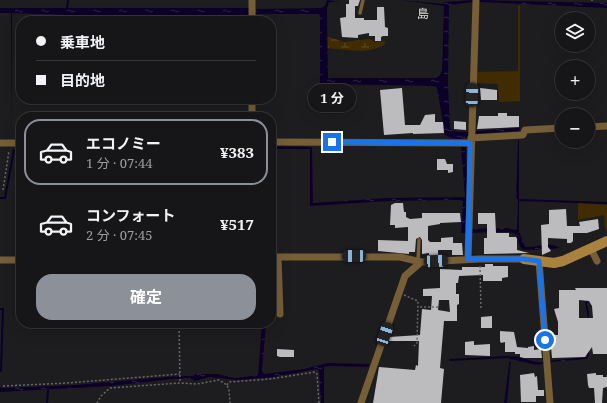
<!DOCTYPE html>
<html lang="ja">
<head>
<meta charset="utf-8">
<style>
	body { margin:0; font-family:"Noto Serif","Noto Sans JP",serif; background:#1f1f21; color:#f1f3f6; height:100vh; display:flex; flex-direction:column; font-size:15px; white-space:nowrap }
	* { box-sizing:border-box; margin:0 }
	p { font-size:13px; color:#9e9fa2 }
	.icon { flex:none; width:22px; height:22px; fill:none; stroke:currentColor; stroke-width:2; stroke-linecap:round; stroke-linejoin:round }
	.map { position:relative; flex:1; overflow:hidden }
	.sheet { position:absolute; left:16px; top:112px; width:260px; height:216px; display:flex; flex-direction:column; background:#161618; border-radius:16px; box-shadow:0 4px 16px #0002,0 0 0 1px #353537 }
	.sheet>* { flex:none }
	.guide { position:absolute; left:16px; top:16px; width:260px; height:88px; border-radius:16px; box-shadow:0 4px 16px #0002,0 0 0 1px #353537; display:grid; align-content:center; height:88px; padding:0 20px; background:#161618 }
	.controls { position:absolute; left:555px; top:12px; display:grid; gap:8px }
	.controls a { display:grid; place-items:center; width:40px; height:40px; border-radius:50%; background:#161618; box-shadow:0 4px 16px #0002,0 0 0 1px #353537; font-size:20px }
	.end { position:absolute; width:18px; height:18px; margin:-9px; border:5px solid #1a73e8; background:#fff; box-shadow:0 0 0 2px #fff }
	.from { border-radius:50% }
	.bubble { position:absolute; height:28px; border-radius:14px; background:#161618; box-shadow:0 4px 16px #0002,0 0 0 1px #353537; font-size:13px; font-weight:700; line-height:28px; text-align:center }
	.car { position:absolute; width:12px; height:24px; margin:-12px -6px; border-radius:5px; box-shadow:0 0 3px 1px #0007; background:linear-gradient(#222 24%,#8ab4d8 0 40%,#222 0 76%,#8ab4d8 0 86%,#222 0) }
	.guide b { display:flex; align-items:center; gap:14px; height:38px; font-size:15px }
	.guide b+b { border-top:1px solid #353537 }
	.guide i { width:10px; height:10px; background:#f1f3f6 }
	ul { padding:7px 0 0; list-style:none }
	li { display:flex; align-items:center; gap:12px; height:66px; margin:0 8px 6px; padding:0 12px; border:2px solid transparent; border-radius:16px }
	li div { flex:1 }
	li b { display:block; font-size:15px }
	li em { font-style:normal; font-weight:700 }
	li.on { border-color:#8c9099 }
	li>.icon { width:36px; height:36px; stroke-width:1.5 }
	.cta { display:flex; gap:8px; margin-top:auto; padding:8px 20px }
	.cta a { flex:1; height:46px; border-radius:16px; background:#8c9099; color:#fff; font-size:16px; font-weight:700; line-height:46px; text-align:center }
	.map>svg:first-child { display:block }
	.green { fill:#412c01 }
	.wetland { fill:url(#wetland-marsh) }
	.water { fill:url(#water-ripples) }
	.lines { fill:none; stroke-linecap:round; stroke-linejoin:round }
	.stream { stroke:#0c0029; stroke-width:2 }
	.building { fill:#bcbcbf; fill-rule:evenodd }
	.path { stroke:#69696b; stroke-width:1.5; stroke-dasharray:2 2; stroke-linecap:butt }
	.lane { stroke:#765e36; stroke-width:3.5 }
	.street { stroke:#765e36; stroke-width:7 }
	.secondary { stroke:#a9823f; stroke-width:10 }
	.route { stroke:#1a73e8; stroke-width:5 }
	.labels { text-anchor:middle; stroke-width:4; stroke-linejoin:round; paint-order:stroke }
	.neighbourhood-label { font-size:12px; fill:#dfdfe1; stroke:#1d1d20 }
</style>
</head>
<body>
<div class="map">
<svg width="607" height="403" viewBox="0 0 607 403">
	<defs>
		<pattern id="wetland-marsh" width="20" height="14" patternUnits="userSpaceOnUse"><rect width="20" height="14" fill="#412c01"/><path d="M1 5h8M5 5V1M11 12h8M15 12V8" fill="none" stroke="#5c4a26"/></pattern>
		<pattern id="water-ripples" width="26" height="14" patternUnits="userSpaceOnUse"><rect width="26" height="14" fill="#0c0029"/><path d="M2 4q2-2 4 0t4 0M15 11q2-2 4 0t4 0" fill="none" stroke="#2f2548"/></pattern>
	</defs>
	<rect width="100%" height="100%" fill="#1d1d20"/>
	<path class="green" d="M518 6H520V101L499 102 498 84 475 83 476 72 518 71Z
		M578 203 607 205V229L605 230 604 215 578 220Z"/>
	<path class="wetland" d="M326 36 344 42 370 39 374 42 385 41 384 45C366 55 346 49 326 48Z"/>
	<path class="water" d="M327 0 340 2H329L327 9 328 78H436L440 75 442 70 444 6 400 0 443 4 444 2 474 0V2L449 5 448 83 450 128 452 131C474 134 497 128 520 128L519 131 468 134V137C460 141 453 139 445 135L437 88 435 86 320 84V16L319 14H256V9L321 8 325 6Z
		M479 0 607 3V8L479 2Z
		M0 8H249V15H69L12 13 11 139V13H0Z
		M518 140H519V231L525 247C537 248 550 241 560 248 556 249 524 251 522 249 518 245 519 238 515 234L508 232 461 233 463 201 459 200 390 201 310 206V149H271V146L312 147 313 203 387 198 465 197 461 147H466L467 206 465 229 507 228 515 230 517 229 518 200 516 197Z
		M587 301 589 315V355L587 359 551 362 537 365 511 359 507 403H504L510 357 515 356 536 362 587 357 588 318 585 302Z
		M262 323H266L262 371 264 374 304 369 328 363 369 364V367L331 366 324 367V403H321L319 371 317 369 274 377 237 380 209 377 195 381 190 378 172 379 111 386 0 392V371V387L2 388 75 385 179 376H193L196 374H217L235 378 258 375Z"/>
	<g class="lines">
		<path class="stream" d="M67 8 68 0
			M0 198H5L14 150
			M520 200 607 203
			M0 309H3L1 371
			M450 360 509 357
			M47 403 48 390"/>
	</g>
	<path class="building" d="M349 0H360L358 6H355V18H364V20H377V7H384L385 27 388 28V36H383L381 37V41H375V36H369V33L358 35V38L342 37 340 18 346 17V4H349Z
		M402 88 405 125H420L425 115 435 114V122H443L444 133 413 134V133L384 135 380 90Z
		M480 88 497 90V100H481Z
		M498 113H507V116H519V127L477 129 479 116H498Z
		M454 121 466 122V130L454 129Z
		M437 159H445L447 164H453V172L448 173V170H437Z
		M395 203H403L404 212H406V217L410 219 422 218V213H460L461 222 440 223V224L428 226V240L430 242H441V238L453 237V243H462L463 255H452V250H438V256L429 257V253L422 254V240L420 237 416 239 415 252H409V254L378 251V240L408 241V227L395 228V225H390L391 205Z
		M566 209 567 226H580L579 222 598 219 599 229 587 233H573V241L571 243H567V239L548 238V247L551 251 542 255 541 225 549 224V210Z
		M478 213H495L496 233H509V237H516L517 239V250L529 253 484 254V238H487V224H478Z
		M485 264H493V266H508V277L502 278V281H483V275L459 276 458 283H456V294H459V304L457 305V321H444L440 368 444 369 441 403H373L379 367 415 370 416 365 418 366 419 341H388L389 337 420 335 422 309 431 310 432 296H423V289L440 288V269L462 270V267H485ZM439 300H449L450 312 438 310Z
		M575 288H607V354H593L592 347 585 357 552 358 550 335H558V322L554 309 559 308V290H576ZM579 300 589 301 592 306 593 318H579Z
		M492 316V328H481V317Z
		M500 331 514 332 517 347 528 348V347L534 346V350L541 349 542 358H524L520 357V354H515V352H505V342L501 343 500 341Z
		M474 341V345L490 344V356L465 355V342Z
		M277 349 294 350V357H280L277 356Z
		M534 373 535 377 537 376 538 390H544V396H536V402H521L520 375Z
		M596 373V375H603V377H607V387L603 388 602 403H595L594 388H589L588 385 587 374Z"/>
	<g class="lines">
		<path class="path" d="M592 0V1
			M3 190 9 151
			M480 266 481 310
			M404 295 418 301 417 343 414 346
			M420 307H440
			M179 323 180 383
			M227 385 229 382 270 379 315 372 317 374 319 403
			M3 386 67 383 180 374
			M97 403 101 396 110 388 180 383 197 384 219 380 227 385 229 390 230 403"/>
		<path class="lane" d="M360 13 363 0
			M418 261 419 240"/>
		<path class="street" d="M252 21V0
			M252 117V99
			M588 127 607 126
			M471 138 523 135 525 130 562 128
			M271 142 470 143
			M0 143H21
			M591 249 597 261
			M271 257H400L421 262
			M278 257 280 314
			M468 259 476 0
			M0 260H21
			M539 261 550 403
			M361 403 405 276 421 262 480 259H524"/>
		<path class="secondary" d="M524 259 554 263 563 261 607 241"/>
	</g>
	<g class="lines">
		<path class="route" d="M332 142 470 143 468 259H524L539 261 545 340"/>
	</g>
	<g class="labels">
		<g class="neighbourhood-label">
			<text x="423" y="18">島</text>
		</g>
	</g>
</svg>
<div class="controls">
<a><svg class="icon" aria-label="layers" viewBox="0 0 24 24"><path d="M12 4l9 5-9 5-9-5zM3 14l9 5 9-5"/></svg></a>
<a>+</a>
<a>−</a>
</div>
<i class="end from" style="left:545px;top:340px"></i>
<i class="end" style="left:332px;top:142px"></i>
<div class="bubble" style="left:308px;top:84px;width:48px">1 分</div>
<i class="car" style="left:472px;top:95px;rotate:2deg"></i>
<i class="car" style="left:354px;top:256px;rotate:269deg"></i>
<i class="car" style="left:436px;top:261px;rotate:87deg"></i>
<i class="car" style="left:385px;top:334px;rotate:19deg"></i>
<div class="guide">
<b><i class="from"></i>乗車地</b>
<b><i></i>目的地</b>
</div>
<section class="sheet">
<ul>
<li class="on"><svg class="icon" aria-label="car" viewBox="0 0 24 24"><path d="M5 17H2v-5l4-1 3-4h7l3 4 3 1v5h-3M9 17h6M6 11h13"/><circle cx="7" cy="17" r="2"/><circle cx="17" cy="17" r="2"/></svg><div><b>エコノミー</b><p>1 分 · 07:44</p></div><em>¥383</em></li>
<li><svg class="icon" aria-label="car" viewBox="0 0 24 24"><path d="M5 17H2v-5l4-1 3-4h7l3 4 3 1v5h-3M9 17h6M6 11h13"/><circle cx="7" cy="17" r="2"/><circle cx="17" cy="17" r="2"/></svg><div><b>コンフォート</b><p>2 分 · 07:45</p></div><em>¥517</em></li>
</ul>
<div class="cta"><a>確定</a></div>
</section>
</div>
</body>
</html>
